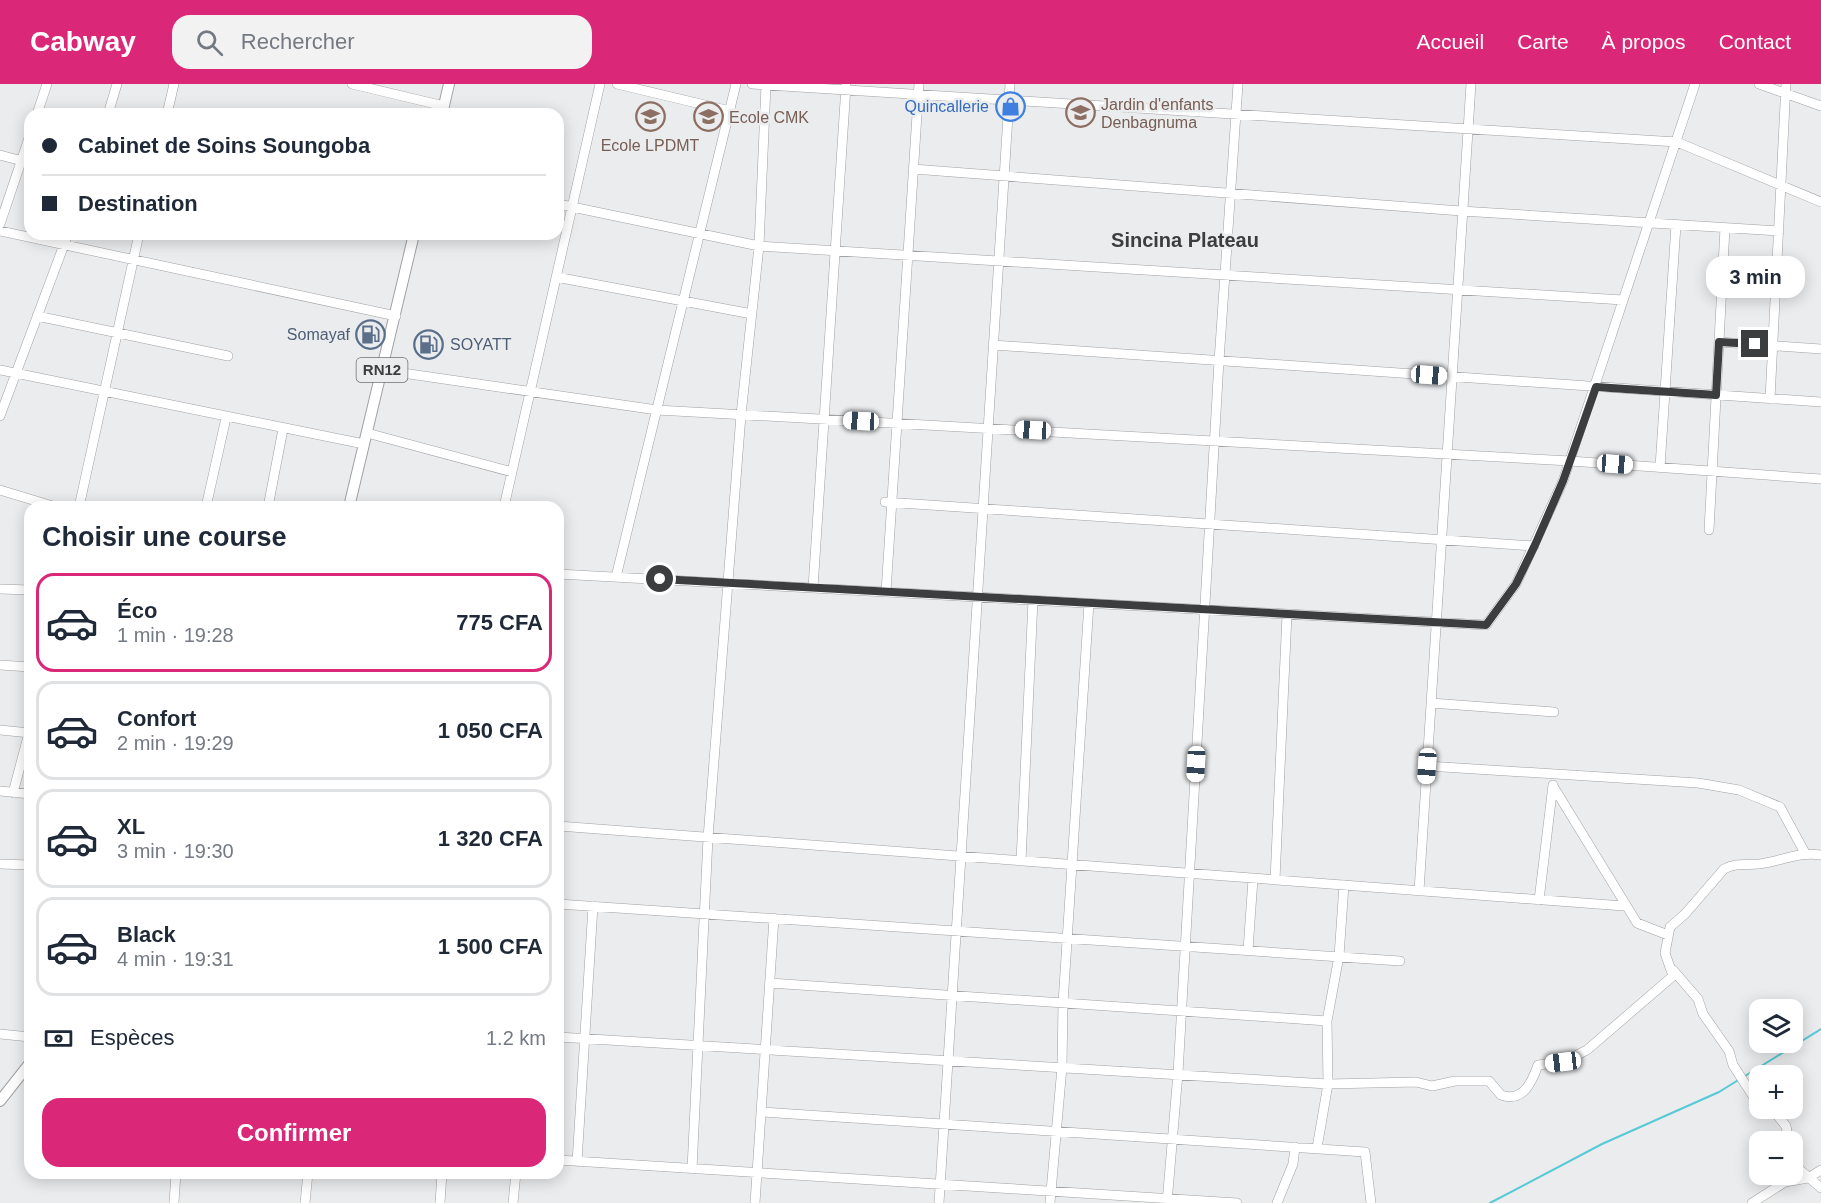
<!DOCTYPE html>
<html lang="fr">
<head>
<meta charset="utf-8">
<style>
	body { margin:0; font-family:Helvetica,sans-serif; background:#f2f2f3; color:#1f2937; height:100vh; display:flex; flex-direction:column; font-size:22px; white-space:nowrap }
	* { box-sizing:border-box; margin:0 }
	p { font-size:20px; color:#747a83 }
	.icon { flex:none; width:33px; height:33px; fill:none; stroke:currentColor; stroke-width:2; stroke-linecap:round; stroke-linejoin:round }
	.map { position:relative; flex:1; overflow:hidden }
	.panel { position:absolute; left:24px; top:417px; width:540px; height:678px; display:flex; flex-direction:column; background:#fff; border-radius:18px; box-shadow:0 3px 15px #0003 }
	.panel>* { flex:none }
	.top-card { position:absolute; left:24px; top:24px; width:540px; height:132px; border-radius:18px; box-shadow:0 3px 15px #0003; display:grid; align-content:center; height:132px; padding:0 18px; background:#fff }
	.fabs { position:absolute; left:1749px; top:915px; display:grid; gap:12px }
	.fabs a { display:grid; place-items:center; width:54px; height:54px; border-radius:12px; background:#fff; box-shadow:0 3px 15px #0003; font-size:30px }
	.end { position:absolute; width:27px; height:27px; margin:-14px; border:8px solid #3c3d3e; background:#fff; box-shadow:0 0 0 3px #fff }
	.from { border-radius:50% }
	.bubble { position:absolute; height:42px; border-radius:18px; background:#fff; box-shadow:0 3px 15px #0003; font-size:20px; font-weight:700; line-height:42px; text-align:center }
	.car { position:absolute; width:18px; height:36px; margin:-18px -9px; border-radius:8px; box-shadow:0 0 4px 2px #0007; background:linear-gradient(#fff 24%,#345 0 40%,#fff 0 76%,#345 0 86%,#fff 0) }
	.top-card b { display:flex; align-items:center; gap:21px; height:57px; font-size:22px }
	.top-card b+b { border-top:2px solid #e0e1e3 }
	.top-card i { width:15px; height:15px; background:#1f2937 }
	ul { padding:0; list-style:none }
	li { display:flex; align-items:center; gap:18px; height:99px; margin:0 12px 9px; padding:0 6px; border:3px solid #e0e1e3; border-radius:18px }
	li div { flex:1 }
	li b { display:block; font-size:22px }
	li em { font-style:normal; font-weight:700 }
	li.current { border-color:#db2777 }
	li>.icon { width:54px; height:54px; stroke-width:1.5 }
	h2 { padding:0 18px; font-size:27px; line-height:72px }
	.pay { display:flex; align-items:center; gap:15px; height:66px; padding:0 18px; font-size:22px }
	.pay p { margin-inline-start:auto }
	.primary-button { display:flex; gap:12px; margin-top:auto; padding:12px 18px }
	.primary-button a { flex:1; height:69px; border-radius:18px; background:#db2777; color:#fff; font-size:24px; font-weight:700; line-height:69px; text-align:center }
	header { display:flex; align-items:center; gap:36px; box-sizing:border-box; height:84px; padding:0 30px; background:#db2777; color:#fff }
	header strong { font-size:28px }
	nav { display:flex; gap:33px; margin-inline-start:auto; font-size:21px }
	.search { width:420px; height:54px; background:#f2f2f3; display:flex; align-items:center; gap:15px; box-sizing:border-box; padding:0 21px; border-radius:18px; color:#747a83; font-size:22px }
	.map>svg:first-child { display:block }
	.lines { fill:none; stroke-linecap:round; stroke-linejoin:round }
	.stream { stroke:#58c9d7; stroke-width:2 }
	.minor-casing { stroke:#a0a1a4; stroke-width:10 }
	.major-casing { stroke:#a0a1a4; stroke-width:12 }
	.minor { stroke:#fff; stroke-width:9 }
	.major { stroke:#fff; stroke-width:10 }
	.route { stroke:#3c3d3e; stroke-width:8 }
	.labels { text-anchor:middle; stroke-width:5; stroke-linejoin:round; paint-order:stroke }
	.shield { fill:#eaecee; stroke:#707273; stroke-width:1.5 }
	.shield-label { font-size:15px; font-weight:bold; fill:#3c3d3e }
	.education-label { font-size:16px; fill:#785e54; stroke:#eaecee; text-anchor:start }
	.shop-label { font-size:16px; fill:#366cbe; stroke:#eaecee; text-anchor:end }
	.service-label { font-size:16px; fill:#4e5e75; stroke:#eaecee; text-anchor:end }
	.quarter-label { font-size:20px; font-weight:bold; fill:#3c3d3e; stroke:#eaecee }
</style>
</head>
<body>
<header>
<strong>Cabway</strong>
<div class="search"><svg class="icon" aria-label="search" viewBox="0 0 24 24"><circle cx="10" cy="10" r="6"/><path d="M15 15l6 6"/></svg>Rechercher</div>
<nav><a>Accueil</a><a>Carte</a><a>À propos</a><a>Contact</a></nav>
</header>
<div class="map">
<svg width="1821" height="1119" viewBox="0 0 1821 1119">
	<rect width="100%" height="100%" fill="#eaecee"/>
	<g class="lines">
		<path class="stream" d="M1745 992 1821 945
			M1490 1119 1602 1060 1719 1008 1740 995"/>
		<defs>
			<path id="minor" d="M352 0 444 22
				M617 0 730 27
				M752 0 1677 58 1821 118
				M1759 0 1821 22
				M37 30 47 0
				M108 30 117 0
				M167 30 174 0
				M0 71 30 79
				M913 85 1461 127 1779 147
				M558 120 759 162 1623 216
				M0 140 30 51
				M0 147 396 232
				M556 193 752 230
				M37 232 228 272
				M1719 258 1821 265
				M993 261 1821 318
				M0 286 364 360
				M382 286 657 326 1570 377 1821 395
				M1770 315 1786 0
				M0 332 68 150
				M367 349 512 388
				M1660 383 1676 141
				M0 406 56 423
				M885 418 1534 462
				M79 423 139 150
				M206 423 226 334
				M268 423 283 345
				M504 423 600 0
				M1709 446 1725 144
				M558 490 1486 541 1516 500 1563 397 1695 0
				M616 493 736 0
				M813 504 846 2
				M0 505 30 506
				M886 508 919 0
				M0 581 30 583
				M1431 619 1554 628
				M0 646 30 649
				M1427 682 1698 699 1739 706 1780 723 1805 769
				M1553 702 1637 839 1668 851
				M0 707 30 710
				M13 709 30 645
				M558 742 1624 822
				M1021 777 1033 516
				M0 780 30 781
				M1275 796 1287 530
				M1419 807 1471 0
				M1539 816 1553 701
				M558 820 1400 877
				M1248 866 1253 795
				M1673 886 1698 915 1703 930 1729 967 1733 981 1753 1012 1760 1016
				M770 899 1327 937
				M0 950 30 953
				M558 953 1328 1000 1416 998 1432 1002 1455 997H1489L1501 1011C1523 1019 1532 998 1538 981L1563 978 1587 966 1673 892 1665 869 1670 843 1685 830 1724 785C1738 777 1750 783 1765 779 1786 775 1800 768 1821 771
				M1771 1024 1786 1042 1789 1058
				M762 1028 1365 1068 1371 1119
				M1317 1064 1328 1000 1327 937 1339 872 1344 801
				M1792 1075 1799 1085 1821 1104
				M558 1076 1237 1119
				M577 1078 593 822
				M692 1085 708 754 741 331 759 162 766 1
				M174 1119 176 1089
				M305 1119 308 1089
				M440 1119 442 1089
				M513 1119 516 1089
				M755 1119 774 834
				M939 1119 1010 0
				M1050 1119 1062 983 1063 919 1089 519
				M1167 1119 1178 989 1219 277 1238 0
				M1277 1119 1293 1080 1295 1063
				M1752 1119 1785 1098 1808 1094 1821 1086"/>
			<path id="major" d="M442 30 449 0
				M349 423 414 150
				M0 1017 30 979"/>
		</defs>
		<use href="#minor" class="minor-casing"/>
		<use href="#major" class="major-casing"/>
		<use href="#minor" class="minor"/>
		<use href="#major" class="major"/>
	</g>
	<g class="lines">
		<path class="route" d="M660 495 1486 541 1516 500 1535 461 1563 397 1596 303 1716 311 1719 258 1755 260"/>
	</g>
	<defs>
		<symbol id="shop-ring" viewBox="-11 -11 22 22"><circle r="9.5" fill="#eaecee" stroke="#3f7fe0" stroke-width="1.5"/><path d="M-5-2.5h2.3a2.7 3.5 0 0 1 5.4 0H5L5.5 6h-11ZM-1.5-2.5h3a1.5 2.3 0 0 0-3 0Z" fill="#3f7fe0"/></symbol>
		<symbol id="school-ring" viewBox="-11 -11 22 22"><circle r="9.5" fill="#eaecee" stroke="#8d6e63" stroke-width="1.5"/><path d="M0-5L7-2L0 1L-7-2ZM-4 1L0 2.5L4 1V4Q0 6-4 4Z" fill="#8d6e63"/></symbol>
		<symbol id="fuel-ring" viewBox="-11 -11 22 22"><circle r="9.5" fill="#eaecee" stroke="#5c6f8a" stroke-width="1.5"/><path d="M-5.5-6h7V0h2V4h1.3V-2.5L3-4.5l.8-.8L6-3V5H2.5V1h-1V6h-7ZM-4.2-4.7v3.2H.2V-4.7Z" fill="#5c6f8a"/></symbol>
	</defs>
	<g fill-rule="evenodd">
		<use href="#shop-ring" x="994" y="6" width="33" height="33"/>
		<use href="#school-ring" x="1064" y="12" width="33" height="33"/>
		<use href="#school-ring" x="634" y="16" width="33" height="33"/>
		<use href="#school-ring" x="692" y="16" width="33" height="33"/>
		<use href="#fuel-ring" x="354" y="234" width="33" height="33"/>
		<use href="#fuel-ring" x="412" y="244" width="33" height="33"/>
	</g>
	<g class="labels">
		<rect class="shield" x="356.5" y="274" width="51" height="24" rx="4.5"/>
		<g class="shield-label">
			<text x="382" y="291">RN12</text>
		</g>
		<g class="education-label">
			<text x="1101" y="26">Jardin d'enfants<tspan x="1101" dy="18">Denbagnuma</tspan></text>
			<text x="729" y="39">Ecole CMK</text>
			<text x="650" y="67" text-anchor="middle">Ecole LPDMT</text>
		</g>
		<g class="shop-label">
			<text x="989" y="28">Quincallerie</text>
		</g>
		<g class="service-label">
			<text x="350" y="256">Somayaf</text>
			<text x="450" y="266" text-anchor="start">SOYATT</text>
		</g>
		<g class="quarter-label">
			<text x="1185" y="163">Sincina Plateau</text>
		</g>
	</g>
</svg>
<div class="fabs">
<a><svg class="icon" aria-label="layers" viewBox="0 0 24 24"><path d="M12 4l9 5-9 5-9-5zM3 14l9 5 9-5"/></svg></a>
<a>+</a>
<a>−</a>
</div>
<i class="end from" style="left:660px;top:495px"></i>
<i class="end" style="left:1755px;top:260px"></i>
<div class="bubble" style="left:1706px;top:172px;width:99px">3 min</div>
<i class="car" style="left:1429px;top:291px;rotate:94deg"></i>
<i class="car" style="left:861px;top:337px;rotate:273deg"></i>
<i class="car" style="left:1033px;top:346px;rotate:273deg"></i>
<i class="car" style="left:1615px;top:380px;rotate:94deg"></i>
<i class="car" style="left:1196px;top:680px;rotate:183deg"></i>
<i class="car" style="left:1427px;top:682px;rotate:184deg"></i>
<i class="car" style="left:1563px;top:978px;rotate:263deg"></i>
<div class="top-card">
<b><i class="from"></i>Cabinet de Soins Soungoba</b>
<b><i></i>Destination</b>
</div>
<section class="panel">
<h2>Choisir une course</h2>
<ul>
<li class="current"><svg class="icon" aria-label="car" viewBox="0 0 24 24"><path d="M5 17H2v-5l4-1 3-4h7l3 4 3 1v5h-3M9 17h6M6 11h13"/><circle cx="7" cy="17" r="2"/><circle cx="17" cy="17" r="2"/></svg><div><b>Éco</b><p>1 min · 19:28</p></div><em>775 CFA</em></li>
<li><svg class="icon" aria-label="car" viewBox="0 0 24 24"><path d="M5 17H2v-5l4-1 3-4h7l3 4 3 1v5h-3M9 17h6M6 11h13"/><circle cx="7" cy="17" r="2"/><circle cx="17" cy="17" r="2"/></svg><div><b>Confort</b><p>2 min · 19:29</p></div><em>1 050 CFA</em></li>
<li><svg class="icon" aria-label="car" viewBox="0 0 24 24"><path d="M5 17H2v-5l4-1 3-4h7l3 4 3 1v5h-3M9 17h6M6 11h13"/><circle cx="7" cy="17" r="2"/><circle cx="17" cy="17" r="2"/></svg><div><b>XL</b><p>3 min · 19:30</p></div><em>1 320 CFA</em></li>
<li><svg class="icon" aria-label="car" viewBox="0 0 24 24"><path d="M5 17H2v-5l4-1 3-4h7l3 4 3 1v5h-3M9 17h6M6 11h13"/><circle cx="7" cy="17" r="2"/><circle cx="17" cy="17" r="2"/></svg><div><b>Black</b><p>4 min · 19:31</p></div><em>1 500 CFA</em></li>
</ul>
<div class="pay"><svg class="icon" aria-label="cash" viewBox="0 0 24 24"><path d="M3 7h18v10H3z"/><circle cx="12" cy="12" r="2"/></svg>Espèces<p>1.2 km</p></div>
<div class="primary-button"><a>Confirmer</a></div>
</section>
</div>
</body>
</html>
